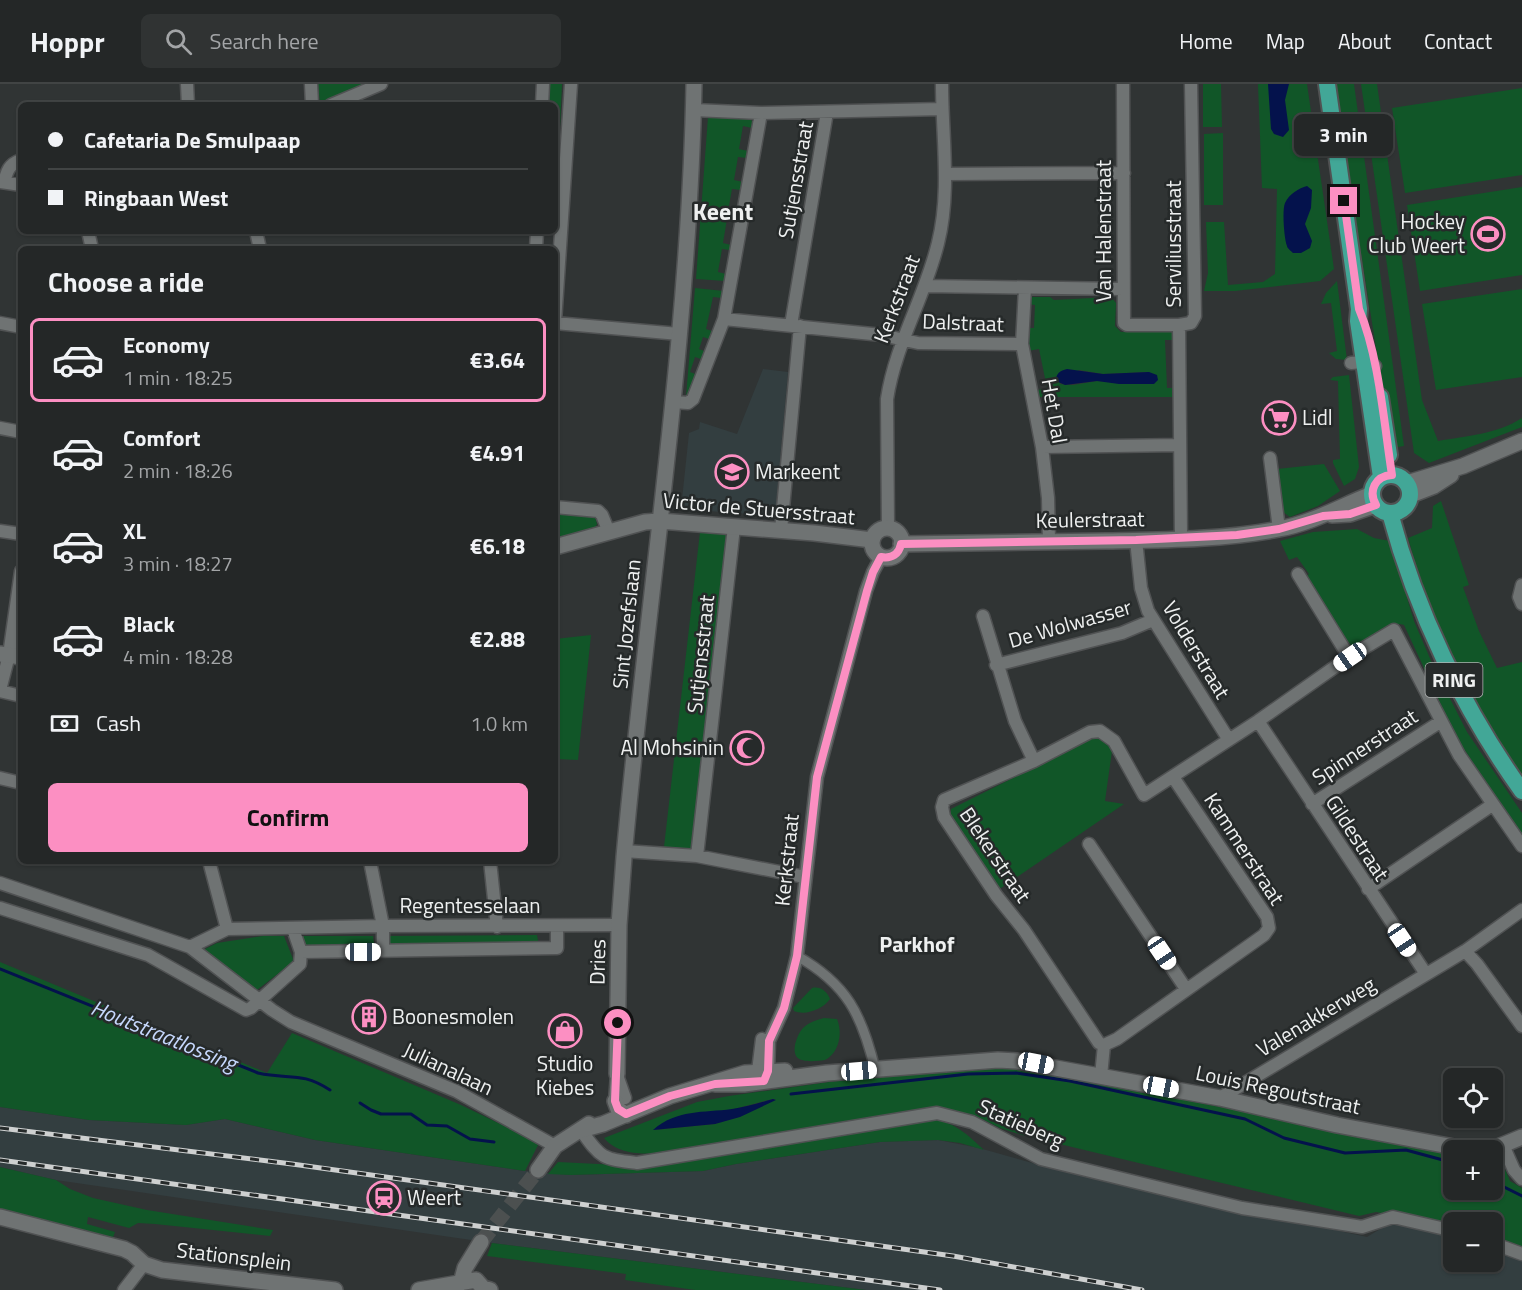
<!DOCTYPE html>
<html lang="en">
<head>
<meta charset="utf-8">
<style>
	body { margin:0; font-family:"Titillium Web",sans-serif; background:#303333; color:#f1f3f6; height:100vh; display:flex; flex-direction:column; font-size:22px; white-space:nowrap }
	* { box-sizing:border-box; margin:0 }
	p { font-size:20px; color:#a3a5a7 }
	.icon { flex:none; width:33px; height:33px; fill:none; stroke:currentColor; stroke-width:2; stroke-linecap:round; stroke-linejoin:round }
	.map { position:relative; flex:1; overflow:hidden }
	.panel { position:absolute; left:18px; top:162px; width:540px; height:618px; display:flex; flex-direction:column; background:#242727; border-radius:9px; box-shadow:0 2px 4px #0004,0 0 0 2px #414444 }
	.panel>* { flex:none }
	.banner { position:absolute; left:18px; top:18px; width:540px; height:132px; border-radius:9px; box-shadow:0 2px 4px #0004,0 0 0 2px #414444; display:grid; align-content:center; height:132px; padding:0 30px; background:#242727 }
	.controls { position:absolute; left:1443px; top:984px; display:grid; gap:12px }
	.controls a { display:grid; place-items:center; width:60px; height:60px; border-radius:9px; background:#242727; box-shadow:0 2px 4px #0004,0 0 0 2px #414444; font-size:30px }
	.end { position:absolute; width:27px; height:27px; margin:-14px; border:8px solid #fc8fc2; background:#111; box-shadow:0 0 0 3px #111 }
	.from { border-radius:50% }
	.bubble { position:absolute; height:42px; border-radius:9px; background:#242727; box-shadow:0 2px 4px #0004,0 0 0 2px #414444; font-size:20px; font-weight:700; line-height:42px; text-align:center }
	.car { position:absolute; width:18px; height:36px; margin:-18px -9px; border-radius:8px; box-shadow:0 0 4px 2px #0007; background:linear-gradient(#fff 24%,#345 0 40%,#fff 0 76%,#345 0 86%,#fff 0) }
	.banner b { display:flex; align-items:center; gap:21px; height:57px; font-size:22px }
	.banner b+b { border-top:2px solid #414444 }
	.banner i { width:15px; height:15px; background:#f1f3f6 }
	ul { padding:0; list-style:none }
	li { display:flex; align-items:center; gap:18px; height:84px; margin:0 12px 9px; padding:0 18px; border:3px solid transparent; border-radius:9px }
	li div { flex:1 }
	li b { display:block; font-size:22px }
	li em { font-style:normal; font-weight:700 }
	li.on { border-color:#fc8fc2 }
	li>.icon { width:54px; height:54px; stroke-width:1.5 }
	h2 { padding:0 30px; font-size:27px; line-height:72px }
	.pay { display:flex; align-items:center; gap:15px; height:66px; padding:0 30px; font-size:22px }
	.pay p { margin-inline-start:auto }
	.primary-button { display:flex; gap:12px; margin-top:auto; padding:12px 30px }
	.primary-button a { flex:1; height:69px; border-radius:9px; background:#fc8fc2; color:#111; font-size:24px; font-weight:700; line-height:69px; text-align:center }
	header { display:flex; align-items:center; gap:36px; box-sizing:border-box; height:84px; padding:0 30px; background:#242727; border-bottom:2px solid #414444 }
	header strong { font-size:28px }
	nav { display:flex; gap:33px; margin-inline-start:auto; font-size:21px }
	.search { width:420px; height:54px; background:#303333; display:flex; align-items:center; gap:15px; box-sizing:border-box; padding:0 21px; border-radius:9px; color:#a3a5a7; font-size:22px }
	.map>svg:first-child { display:block }
	.built { fill:#333e40 }
	.green { fill:#115628; fill-rule:evenodd }
	.water { fill:#04124c }
	.lines { fill:none; stroke-linecap:round; stroke-linejoin:round }
	.stream { stroke:#04124c; stroke-width:3 }
	.tertiary-tunnel { stroke:#4c5050; stroke-width:15; stroke-dasharray:15 8; stroke-linecap:butt }
	.pedestrian-casing { stroke:#505253; stroke-width:12 }
	.minor-casing { stroke:#505253; stroke-width:15 }
	.tertiary-casing { stroke:#505253; stroke-width:18 }
	.primary-casing { stroke:#505253; stroke-width:20 }
	.pedestrian { stroke:#6f7373; stroke-width:9 }
	.minor { stroke:#6f7373; stroke-width:12 }
	.tertiary { stroke:#6f7373; stroke-width:15 }
	.primary { stroke:#42a797; stroke-width:16 }
	.rail-casing { stroke:#ced0d0; stroke-width:5 }
	.rail { stroke:#262a2a; stroke-width:3; stroke-dasharray:9; stroke-linecap:butt }
	.route { stroke:#fc8fc2; stroke-width:8 }
	.labels { text-anchor:middle; stroke-width:5; stroke-linejoin:round; paint-order:stroke }
	.shield { fill:#262a2a; stroke:#b2b5b5; stroke-width:1.5 }
	.shield-label { font-size:20px; font-weight:bold; fill:#eef0f0 }
	.street-label { font-size:21px; fill:#eef0f0; stroke:#262a2a }
	.poi-label { font-size:21px; fill:#eef0f0; stroke:#262a2a; text-anchor:start }
	.neighbourhood-label { font-size:22px; font-weight:bold; fill:#eef0f0; stroke:#262a2a }
	.water-label { font-size:22px; font-style:italic; fill:#c6d8fd; stroke:#262a2a }
	.quarter-label { font-size:24px; font-weight:bold; fill:#eef0f0; stroke:#262a2a }
</style>
</head>
<body>
<header>
<strong>Hoppr</strong>
<div class="search"><svg class="icon" aria-label="search" viewBox="0 0 24 24"><circle cx="10" cy="10" r="6"/><path d="M15 15l6 6"/></svg>Search here</div>
<nav><a>Home</a><a>Map</a><a>About</a><a>Contact</a></nav>
</header>
<div class="map">
<svg width="1522" height="1206" viewBox="0 0 1522 1206">
	<rect width="100%" height="100%" fill="#303434"/>
	<path class="built" d="M763 285 788 288 775 432 681 425 689 349 699 345 700 338 737 350Z
		M0 1023 89 1036 186 1041 225 1035 315 1056 525 1087 571 1091 703 1087 736 1080 880 1058 938 1056 979 1064 1043 1082 1367 1153 1395 1136 1453 1142 1454 1178H1492L1493 1153 1522 1163V1206H866L492 1159 56 1096 0 1083Z"/>
	<path class="green" d="M318 0H364L320 19Z
		M550 0H562L557 110H555V21H549Z
		M1203 0H1221L1222 43H1203Z
		M1258 0H1307L1334 185 1320 197 1235 207H1204L1208 189 1206 138H1224L1228 201 1263 198 1275 190 1277 105 1262 104Z
		M1334 0H1354L1404 362 1392 364Z
		M1361 0H1377L1422 316 1438 357C1466 352 1497 350 1522 334V343L1429 379 1414 369Z
		M1522 4V91L1405 109 1392 24Z
		M708 33 750 34 753 39 752 44 743 42 739 65 748 67 747 74 738 73 734 96 743 98 741 106 732 105 728 127 737 129 736 137 727 135 723 159 731 161 730 166 722 165 718 188 726 190 725 197 696 195Z
		M1223 49V121H1204V50Z
		M1522 103V191L1420 207 1407 121Z
		M1337 197 1347 276 1336 275 1329 269 1337 267 1331 219 1321 220 1326 209Z
		M695 204 724 207 722 214 713 213 706 245 715 248 712 256 703 253 699 265 707 268 704 276 695 273 690 288 698 291 692 306 686 313Z
		M1522 205V293L1436 306 1422 220Z
		M1032 213H1050L1054 216 1111 213 1116 219 1115 242 1121 248 1168 247 1172 249 1173 256H1165L1167 304H1172V313H1039L1038 306 1047 304 1039 265 1028 267 1027 244H1034L1035 221 1027 220ZM1079 286 1103 290 1148 288 1145 300 1097 297 1073 301 1059 300Z
		M1349 291 1359 383 1355 395 1344 402 1333 379V376L1340 375 1338 297 1330 296 1333 293Z
		M1324 380 1340 407 1318 422 1290 433 1283 428 1277 385Z
		M1441 417 1469 501 1463 503 1479 547 1497 584 1522 578V697C1471 623 1433 541 1408 454L1432 444 1433 422Z
		M555 428 582 430 595 433 597 440 595 444 555 455Z
		M1357 445 1374 454 1390 457 1414 537 1432 579 1467 648 1522 729V752L1456 653 1404 541C1389 535 1368 555 1356 563L1347 559 1304 494 1309 490 1297 473 1289 476 1280 457 1313 448Z
		M700 448 728 449 693 766 664 763Z
		M591 551 578 676 555 675V555Z
		M1097 652 1104 654 1112 667 1105 717 1124 720 998 806 950 734 951 725Z
		M537 851 539 862 387 865 386 852Z
		M263 852H284L293 875 292 879 253 909 201 867 217 859Z
		M296 852H373L375 866 302 865Z
		M0 878 267 989 292 949 461 1021 525 1052 538 1061 525 1087 315 1056 225 1035 186 1041 89 1036 0 1023Z
		M812 904C820 902 827 907 830 915 823 925 806 932 794 927L793 924Z
		M824 934 837 935C843 949 839 969 825 976 818 977 808 978 802 976 788 973 797 950 803 944 809 938 817 936 824 934Z
		M1016 984 1071 993 1453 1070 1454 1106H1492L1493 1071H1495L1501 1076 1510 1097 1522 1104V1163L1493 1153 1492 1138H1454L1453 1142 1376 1128 1359 1132 1022 1051 1000 1044 978 1033 937 1024 838 1039 667 1069C646 1070 619 1072 604 1054L697 1018 729 1012 829 998 969 985ZM773 1015 775 1016 740 1032 715 1040 654 1046Z
		M931 1036C953 1036 969 1052 984 1066L960 1059 938 1056 880 1058 736 1080 703 1087 571 1091 548 1090 558 1078 618 1081 678 1079Z
		M0 1083 56 1096 70 1105 93 1114 147 1126 273 1146 270 1152 155 1140 138 1139 129 1144 88 1133 87 1140 115 1148 112 1156 0 1129Z
		M492 1159 866 1206H695L625 1196 626 1190 487 1172Z"/>
	<path class="water" d="M1268 0H1289L1285 16 1289 46 1283 53 1274 50 1271 45Z
		M1307 102 1312 106 1311 124 1305 140 1312 157 1310 164 1301 169H1293C1291 167 1287 164 1287 162 1284 154 1282 126 1285 119 1289 110 1299 104 1307 102Z
		M1067 285 1103 290 1149 288 1157 291 1158 296 1154 300H1119L1097 297 1065 301 1056 297C1056 289 1060 287 1067 285Z
		M773 1015 776 1016 740 1033 715 1040 653 1046C677 1025 703 1029 732 1025 746 1023 759 1019 773 1015Z"/>
	<g class="lines">
		<path class="stream" d="M0 885 258 989C289 996 301 987 330 1006
			M791 1010 968 990 1016 989 1070 997 1245 1035 1284 1054 1345 1069 1406 1066 1454 1079
			M360 1019 371 1026 381 1030H411L427 1041 447 1042 470 1055 494 1058
			M1492 1097 1522 1112"/>
		<path class="tertiary-tunnel" d="M481 1158 538 1086"/>
		<defs>
			<path id="pedestrian" d="M797 872C847 900 862 931 875 985"/>
			<path id="minor" d="M187 0 188 21
				M311 0 312 21
				M1123 0 1124 239 1127 241H1179
				M331 21 381 0
				M542 21 543 0
				M694 26 761 29 942 25
				M946 90 1124 89
				M0 98 21 101
				M4 98C7 87 9 80 21 76
				M88 147 92 165
				M256 147 260 165
				M536 165 537 147
				M926 202 1123 205
				M1025 204 1022 260 1042 363 1048 414 1049 457
				M724 235 882 251 918 259 1022 260
				M555 238 571 0
				M0 239 21 243
				M555 239 679 250
				M791 241 827 28
				M1351 279 1363 278 1375 282
				M673 318 688 319 693 315 724 235 761 29
				M0 344 21 348
				M1042 363 1180 361
				M1270 374 1279 445
				M555 423 598 427 602 431 609 448
				M888 445 887 315C895 261 925 213 938 159 951 107 942 53 942 0
				M781 446 800 242
				M0 447 21 450
				M1181 454 1179 241 1191 239 1195 232 1191 0
				M1136 456 1141 504 1148 527 1229 656
				M1298 490 1349 573
				M1522 501 1519 513 1522 520
				M983 532 1015 637 1034 677
				M996 581 1122 549 1153 536
				M0 606 9 571 21 487
				M0 607 21 612
				M1258 637 1426 890
				M0 694 21 699
				M1312 720 1440 638
				M1089 760 1186 905
				M624 767 697 772 805 793
				M697 772 734 443
				M209 777 227 845
				M370 777 383 842V867
				M490 777 497 843
				M0 799 190 863 272 926 291 938 456 1007 555 1062
				M1368 805 1492 721
				M0 824 148 871 246 926 251 924 300 880 301 868 557 864V842
				M293 845 301 868
				M190 863 227 845 383 842 619 841
				M1465 867 1477 880 1522 942
				M762 955 758 987 763 996
				M1104 961 1099 959 1024 846 996 811 944 733 942 723 944 716 1034 677 1090 648 1100 647 1114 657 1144 711 1258 637 1349 573 1394 546 1459 671 1522 762
				M1101 992 1104 961 1117 955 1264 851 1269 844 1267 833 1173 693
				M618 994 625 1014
				M765 995 768 987 769 957 784 924 797 872 817 693 866 507 873 488 881 473
				M1220 1014 1465 867 1522 826
				M615 1017 617 990
				M581 1046C601 1075 603 1075 637 1079L937 1029 972 1038 1041 1075 1242 1124 1362 1143 1393 1133 1454 1147
				M1503 1061 1514 1086 1522 1095
				M1492 1159 1522 1170
				M124 1206 144 1180"/>
			<path id="tertiary" d="M1407 399 1463 382 1522 357
				M1411 411 1434 402 1451 391
				M1332 431 1350 430 1376 421
				M872 459a15 15 0 1 1 30 0a15 15 0 1 1-30 0Z
				M901 460C969 459 1038 458 1106 457 1163 456 1223 456 1279 445 1312 439 1341 422 1372 410
				M555 463 645 438 660 437 814 449 872 456
				M0 570 21 573
				M617 990 619 841 624 773C647 515 689 259 694 0
				M715 1000H744L827 989 998 976 1017 977 1220 1014 1337 1041 1470 1066
				M615 1017 618 1025 626 1031
				M581 1046 603 1040 670 1012 745 989 785 987
				M1479 1066 1493 1065 1522 1053
				M538 1086 555 1062 589 1040
				M0 1133 124 1165 132 1169 144 1180 162 1186 335 1206
				M476 1196 483 1204 490 1206
				M461 1199 465 1184 481 1158
				M419 1206 476 1196"/>
			<path id="primary" d="M1327 0 1359 225 1358 237 1381 393
				M1380 313 1389 371
				M1372 410a19 19 0 1 1 38 0a19 19 0 1 1-38 0Z
				M1390 429C1416 527 1463 625 1522 707"/>
		</defs>
		<use href="#pedestrian" class="pedestrian-casing"/>
		<use href="#minor" class="minor-casing"/>
		<use href="#tertiary" class="tertiary-casing"/>
		<use href="#primary" class="primary-casing"/>
		<use href="#pedestrian" class="pedestrian"/>
		<use href="#minor" class="minor"/>
		<use href="#tertiary" class="tertiary"/>
		<use href="#primary" class="primary"/>
		<defs>
			<path id="rail" d="M0 1044 292 1080 953 1172 1142 1206
				M0 1076 940 1206"/>
		</defs>
		<use href="#rail" class="rail-casing"/>
		<use href="#rail" class="rail"/>
	</g>
	<g class="lines">
		<path class="route" d="M618 939 615 1017 618 1025 626 1030 670 1012 715 1000 764 997 768 987 769 957 784 924 797 872 817 693 867 507 873 488 881 473C892 475 899 470 901 460L1136 456 1237 451 1279 445 1323 432 1350 430 1376 421C1368 407 1375 392 1392 391 1384 340 1379 272 1359 225L1344 117"/>
	</g>
	<defs>
		<symbol id="stadium-ring" viewBox="-11 -11 22 22"><circle r="9.5" fill="#262a2a" stroke="#fc8fc2" stroke-width="1.5"/><path d="M0-5a6.5 5 0 1 0 0 10a6.5 5 0 1 0 0-10ZM-3.5-1.8h7v3.6h-7Z" fill="#fc8fc2"/></symbol>
		<symbol id="supermarket-ring" viewBox="-11 -11 22 22"><circle r="9.5" fill="#262a2a" stroke="#fc8fc2" stroke-width="1.5"/><path d="M-6-5.5h2.5l.6 2H6L4.5 2H-2.5L-4.4-4H-6ZM-1.5 3.2a1.3 1.3 0 1 0 .1 0ZM3 3.2a1.3 1.3 0 1 0 .1 0Z" fill="#fc8fc2"/></symbol>
		<symbol id="school-ring" viewBox="-11 -11 22 22"><circle r="9.5" fill="#262a2a" stroke="#fc8fc2" stroke-width="1.5"/><path d="M0-5L7-2L0 1L-7-2ZM-4 1L0 2.5L4 1V4Q0 6-4 4Z" fill="#fc8fc2"/></symbol>
		<symbol id="mosque-ring" viewBox="-11 -11 22 22"><circle r="9.5" fill="#262a2a" stroke="#fc8fc2" stroke-width="1.5"/><path d="M3.5-4.9A6 6 0 1 0 3.5 4.9A5 5 0 1 1 3.5-4.9Z" fill="#fc8fc2"/></symbol>
		<symbol id="building-ring" viewBox="-11 -11 22 22"><circle r="9.5" fill="#262a2a" stroke="#fc8fc2" stroke-width="1.5"/><path d="M-4-6H4V6H1V3H-1V6H-4ZM-2.5-4.3h1.7v1.8h-1.7ZM.8-4.3h1.7v1.8H.8ZM-2.5-1h1.7V.8h-1.7ZM.8-1h1.7V.8H.8Z" fill="#fc8fc2"/></symbol>
		<symbol id="shop-ring" viewBox="-11 -11 22 22"><circle r="9.5" fill="#262a2a" stroke="#fc8fc2" stroke-width="1.5"/><path d="M-5-2.5h2.3a2.7 3.5 0 0 1 5.4 0H5L5.5 6h-11ZM-1.5-2.5h3a1.5 2.3 0 0 0-3 0Z" fill="#fc8fc2"/></symbol>
		<symbol id="station-ring" viewBox="-11 -11 22 22"><circle r="9.5" fill="#262a2a" stroke="#fc8fc2" stroke-width="1.5"/><path d="M-3-6H3Q5-6 5-4V2Q5 4 3 4L4.5 6H3L1.5 4h-3L-3 6H-4.5L-3 4Q-5 4-5 2V-4Q-5-6-3-6ZM-3.5-4v3h7v-3ZM-3.5 1v1.5H-2V1ZM2 1v1.5H3.5V1Z" fill="#fc8fc2"/></symbol>
	</defs>
	<g fill-rule="evenodd">
		<use href="#stadium-ring" x="1469" y="131" width="38" height="38"/>
		<use href="#supermarket-ring" x="1260" y="315" width="38" height="38"/>
		<use href="#school-ring" x="713" y="369" width="38" height="38"/>
		<use href="#mosque-ring" x="728" y="645" width="38" height="38"/>
		<use href="#building-ring" x="350" y="914" width="38" height="38"/>
		<use href="#shop-ring" x="546" y="928" width="38" height="38"/>
		<use href="#station-ring" x="365" y="1095" width="38" height="38"/>
	</g>
	<g class="labels">
		<rect class="shield" x="1425.5" y="579" width="57" height="34" rx="4.5"/>
		<g class="shield-label">
			<text x="1454" y="603">RING</text>
		</g>
		<g class="street-label">
			<text transform="translate(796 96) rotate(-80)" y="7">Sutjensstraat</text>
			<text transform="translate(1104 147) rotate(-90)" y="7">Van Halenstraat</text>
			<text transform="translate(1174 160) rotate(-90)" y="7">Serviliusstraat</text>
			<text transform="translate(897 215) rotate(-69)" y="7">Kerkstraat</text>
			<text transform="translate(963 239) rotate(2)" y="7">Dalstraat</text>
			<text transform="translate(1054 327) rotate(80)" y="7">Het Dal</text>
			<text transform="translate(759 425) rotate(5)" y="7">Victor de Stuersstraat</text>
			<text transform="translate(1090 436) rotate(-1)" y="7">Keulerstraat</text>
			<text transform="translate(627 540) rotate(-84)" y="7">Sint Jozefslaan</text>
			<text transform="translate(1070 540) rotate(-16)" y="7">De Wolwasser</text>
			<text transform="translate(1196 566) rotate(59)" y="7">Volderstraat</text>
			<text transform="translate(701 570) rotate(-84)" y="7">Sutjensstraat</text>
			<text transform="translate(1365 663) rotate(-33)" y="7">Spinnerstraat</text>
			<text transform="translate(1357 754) rotate(57)" y="7">Gildestraat</text>
			<text transform="translate(1244 765) rotate(57)" y="7">Kammerstraat</text>
			<text transform="translate(995 771) rotate(56)" y="7">Blekerstraat</text>
			<text transform="translate(787 776) rotate(-84)" y="7">Kerkstraat</text>
			<text x="470" y="829">Regentesselaan</text>
			<text transform="translate(598 878) rotate(-89)" y="7">Dries</text>
			<text transform="translate(1316 933) rotate(-31)" y="7">Valenakkerweg</text>
			<text transform="translate(448 985) rotate(25)" y="7">Julianalaan</text>
			<text transform="translate(1278 1006) rotate(12)" y="7">Louis Regoutstraat</text>
			<text transform="translate(1021 1040) rotate(24)" y="7">Statieberg</text>
			<text transform="translate(234 1173) rotate(7)" y="7">Stationsplein</text>
		</g>
		<g class="poi-label">
			<text x="1465" y="145" text-anchor="end">Hockey<tspan x="1465" dy="24">Club Weert</tspan></text>
			<text x="1302" y="341">Lidl</text>
			<text x="755" y="395">Markeent</text>
			<text x="724" y="671" text-anchor="end">Al Mohsinin</text>
			<text x="392" y="940">Boonesmolen</text>
			<text x="565" y="987" text-anchor="middle">Studio<tspan x="565" dy="24">Kiebes</tspan></text>
			<text x="407" y="1121">Weert</text>
		</g>
		<g class="neighbourhood-label">
			<text x="917" y="868">Parkhof</text>
		</g>
		<g class="water-label">
			<text transform="translate(164 951) rotate(22)" y="8">Houtstraatlossing</text>
		</g>
		<g class="quarter-label">
			<text x="723" y="136">Keent</text>
		</g>
	</g>
</svg>
<div class="controls">
<a><svg class="icon" aria-label="locate" viewBox="0 0 24 24"><circle cx="12" cy="12" r="6"/><path d="M12 2v4M12 18v4M2 12h4M18 12h4"/></svg></a>
<a>+</a>
<a>−</a>
</div>
<i class="end from" style="left:618px;top:939px"></i>
<i class="end" style="left:1344px;top:117px"></i>
<div class="bubble" style="left:1294px;top:30px;width:99px">3 min</div>
<i class="car" style="left:1350px;top:573px;rotate:235deg"></i>
<i class="car" style="left:1402px;top:856px;rotate:146deg"></i>
<i class="car" style="left:363px;top:868px;rotate:90deg"></i>
<i class="car" style="left:1162px;top:869px;rotate:146deg"></i>
<i class="car" style="left:1036px;top:979px;rotate:101deg"></i>
<i class="car" style="left:859px;top:987px;rotate:85deg"></i>
<i class="car" style="left:1161px;top:1003px;rotate:101deg"></i>
<div class="banner">
<b><i class="from"></i>Cafetaria De Smulpaap</b>
<b><i></i>Ringbaan West</b>
</div>
<section class="panel">
<h2>Choose a ride</h2>
<ul>
<li class="on"><svg class="icon" aria-label="car" viewBox="0 0 24 24"><path d="M5 17H2v-5l4-1 3-4h7l3 4 3 1v5h-3M9 17h6M6 11h13"/><circle cx="7" cy="17" r="2"/><circle cx="17" cy="17" r="2"/></svg><div><b>Economy</b><p>1 min · 18:25</p></div><em>€3.64</em></li>
<li><svg class="icon" aria-label="car" viewBox="0 0 24 24"><path d="M5 17H2v-5l4-1 3-4h7l3 4 3 1v5h-3M9 17h6M6 11h13"/><circle cx="7" cy="17" r="2"/><circle cx="17" cy="17" r="2"/></svg><div><b>Comfort</b><p>2 min · 18:26</p></div><em>€4.91</em></li>
<li><svg class="icon" aria-label="car" viewBox="0 0 24 24"><path d="M5 17H2v-5l4-1 3-4h7l3 4 3 1v5h-3M9 17h6M6 11h13"/><circle cx="7" cy="17" r="2"/><circle cx="17" cy="17" r="2"/></svg><div><b>XL</b><p>3 min · 18:27</p></div><em>€6.18</em></li>
<li><svg class="icon" aria-label="car" viewBox="0 0 24 24"><path d="M5 17H2v-5l4-1 3-4h7l3 4 3 1v5h-3M9 17h6M6 11h13"/><circle cx="7" cy="17" r="2"/><circle cx="17" cy="17" r="2"/></svg><div><b>Black</b><p>4 min · 18:28</p></div><em>€2.88</em></li>
</ul>
<div class="pay"><svg class="icon" aria-label="cash" viewBox="0 0 24 24"><path d="M3 7h18v10H3z"/><circle cx="12" cy="12" r="2"/></svg>Cash<p>1.0 km</p></div>
<div class="primary-button"><a>Confirm</a></div>
</section>
</div>
</body>
</html>
